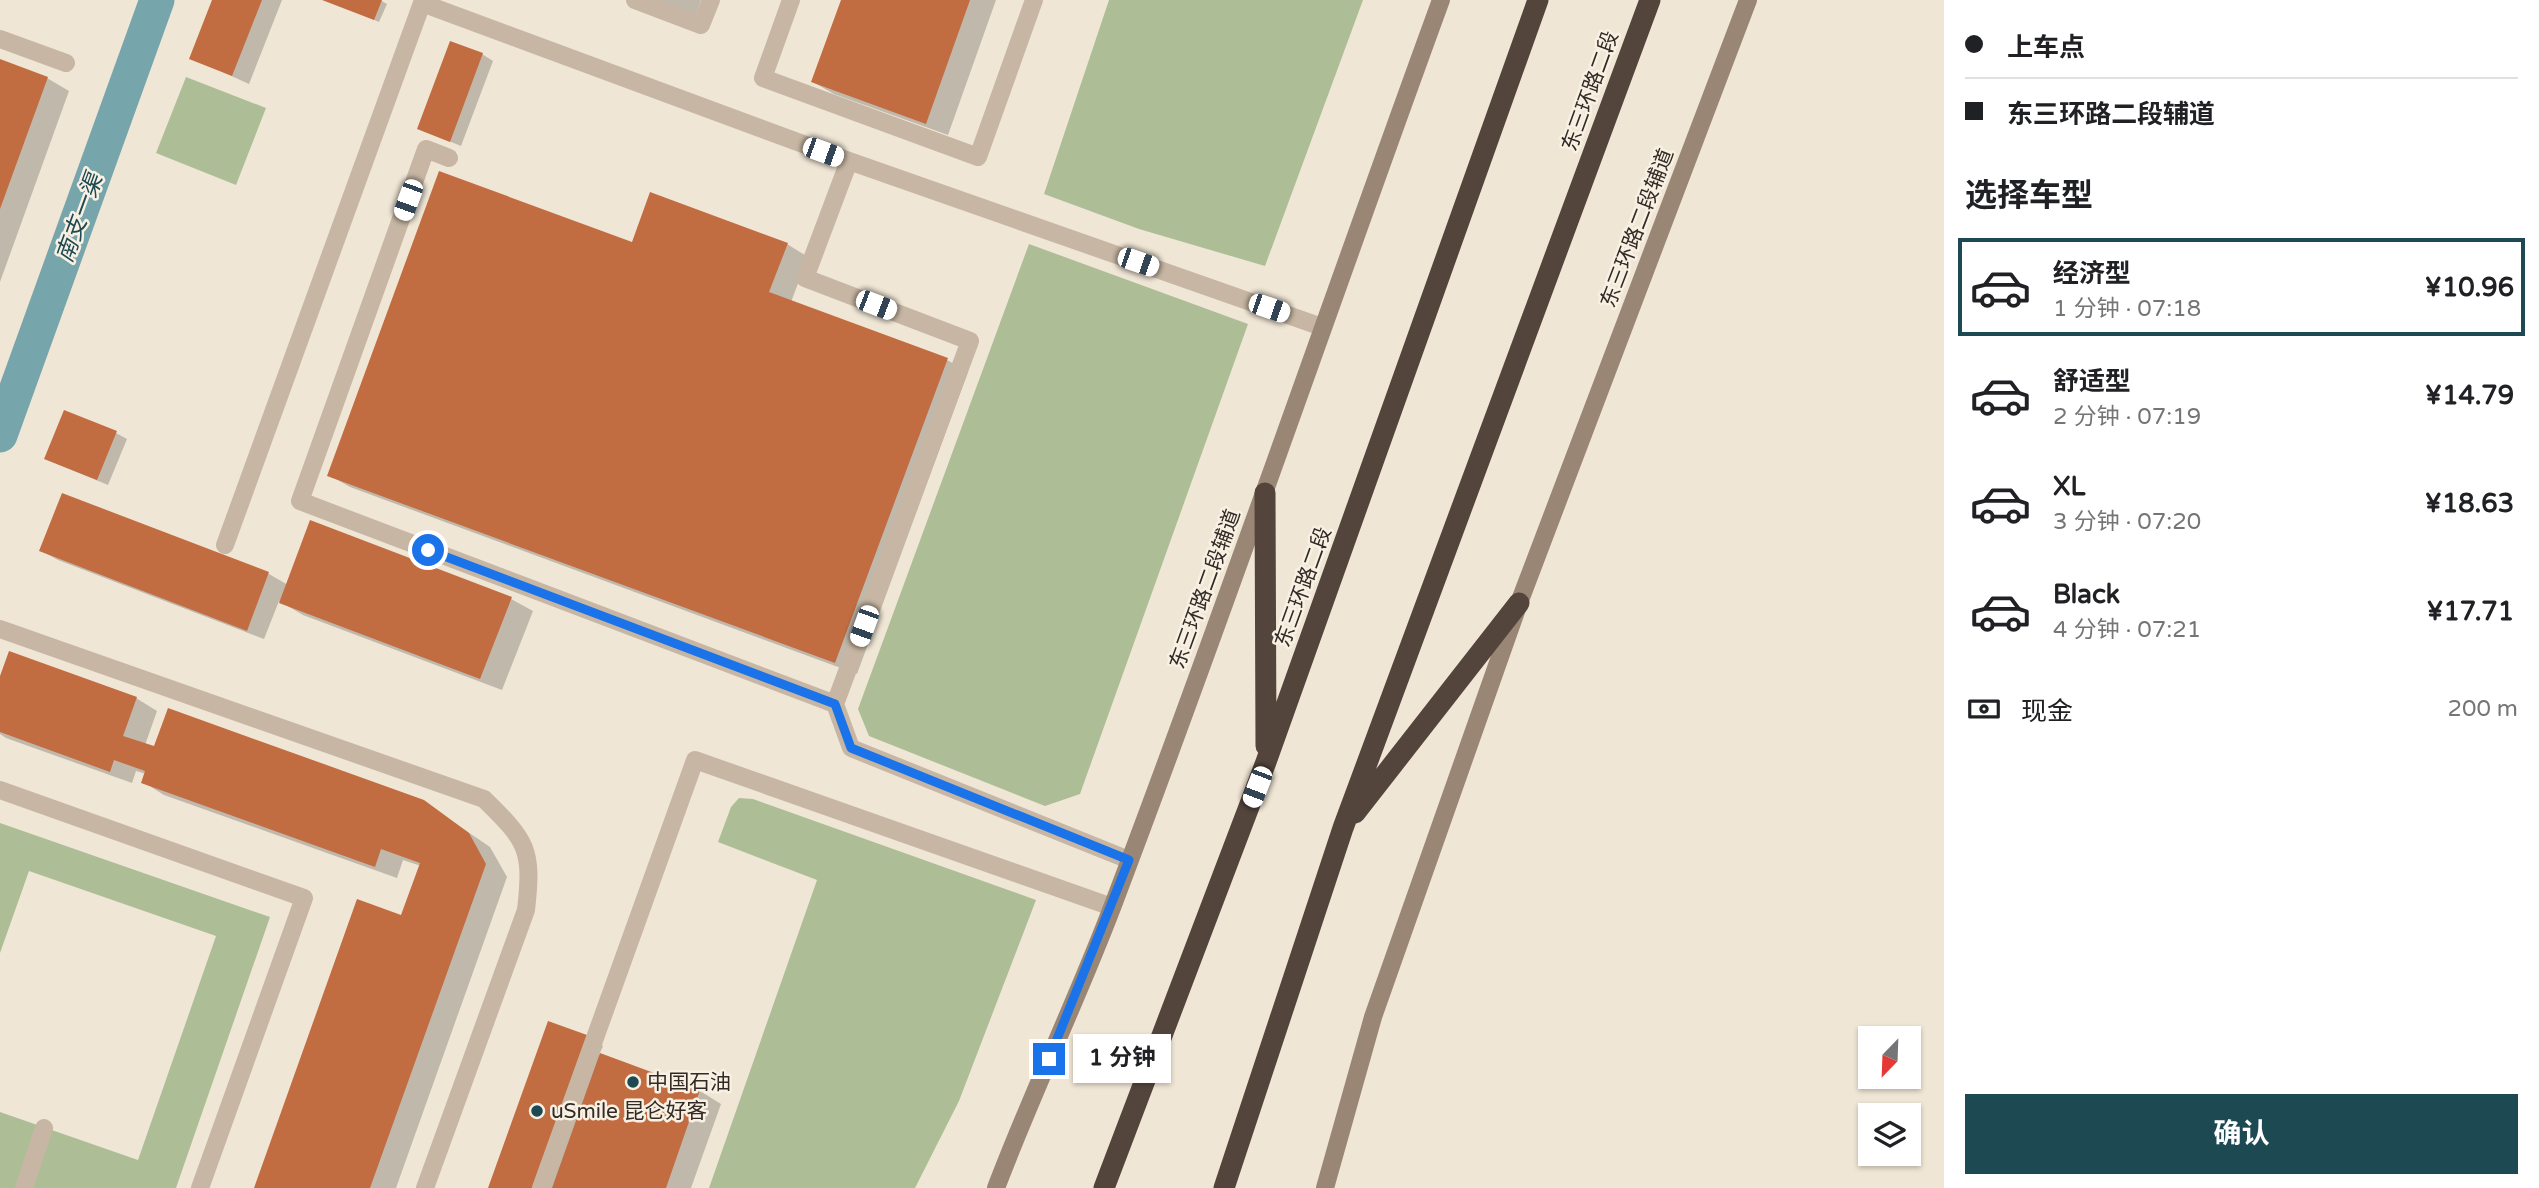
<!DOCTYPE html>
<html lang="zh">
<head>
<meta charset="utf-8">
<style>
	body { margin:0; font-family:"Varela Round","Noto Sans SC",sans-serif; background:#f2f2f2; color:#202124; height:100vh; display:flex; flex-direction:column; font-size:26px; white-space:nowrap }
	* { box-sizing:border-box; margin:0 }
	p { font-size:23px; color:#757577 }
	.icon { flex:none; width:38px; height:38px; fill:none; stroke:currentColor; stroke-width:2; stroke-linecap:round; stroke-linejoin:round }
	.map { position:relative; flex:1; overflow:hidden }
	.sheet { display:flex; flex-direction:column; background:#fff; width:595px }
	.sheet>* { flex:none }
	.hud { display:grid; align-content:center; height:154px; padding:0 21px; background:#fff }
	.needle { width:46px; rotate:203deg }
	.fabs { position:absolute; left:1858px; top:1026px; display:grid; gap:14px }
	.fabs a { display:grid; place-items:center; width:63px; height:63px; border-radius:0px; background:#fff; box-shadow:0 2px 5px #0004; font-size:35px }
	.end { position:absolute; width:32px; height:32px; margin:-16px; border:9px solid #1a73e8; background:#fff; box-shadow:0 0 0 4px #fff }
	.from { border-radius:50% }
	.bubble { position:absolute; height:49px; border-radius:0px; background:#fff; box-shadow:0 2px 5px #0004; font-size:23px; font-weight:700; line-height:49px; text-align:center }
	.car { position:absolute; width:21px; height:42px; margin:-21px -10px; border-radius:9px; box-shadow:0 0 5px 2px #0007; background:linear-gradient(#fff 24%,#345 0 40%,#fff 0 76%,#345 0 86%,#fff 0) }
	.hud b { display:flex; align-items:center; gap:24px; height:66px; font-size:26px }
	.hud b+b { border-top:2px solid #e0e0e0 }
	.hud i { width:18px; height:18px; background:#202124 }
	ul { padding:0; list-style:none }
	li { display:flex; align-items:center; gap:21px; height:98px; margin:0 14px 10px; padding:0 7px; border:4px solid transparent; border-radius:0px }
	li div { flex:1 }
	li b { display:block; font-size:26px }
	li em { font-style:normal; font-weight:700 }
	li.on { border-color:#1c4952 }
	li>.icon { width:63px; height:63px; stroke-width:1.5 }
	h2 { padding:0 21px; font-size:32px; line-height:84px }
	.pay { display:flex; align-items:center; gap:18px; height:77px; padding:0 21px; font-size:26px }
	.pay p { margin-inline-start:auto }
	.primary-button { display:flex; gap:14px; margin-top:auto; padding:14px 21px }
	.primary-button a { flex:1; height:80px; border-radius:0px; background:#1c4952; color:#fff; font-size:28px; font-weight:700; line-height:80px; text-align:center }
	main { display:flex; flex:1; min-height:0 }
	.map>svg:first-child { display:block }
	.green { fill:#adbe97 }
	.shadow { fill:#0003 }
	.lines { fill:none; stroke-linecap:round; stroke-linejoin:round }
	.canal { stroke:#76a5ab; stroke-width:35 }
	.building { fill:#c26c41 }
	.lane { stroke:#c7b6a3; stroke-width:18 }
	.secondary { stroke:#9a8675; stroke-width:18 }
	.highway { stroke:#53453c; stroke-width:21 }
	.route { stroke:#1a73e8; stroke-width:9 }
	.poi-dot { fill:#1c4952; stroke:#f8f0e2; stroke-width:2.5 }
	.labels { text-anchor:middle; stroke-width:5; stroke-linejoin:round; paint-order:stroke }
	.street-label { font-size:21px; fill:#322a25; stroke:#f8f0e2 }
	.poi-label { font-size:21px; fill:#322a25; stroke:#f8f0e2; text-anchor:start }
	.water-label { font-size:23px; font-style:italic; fill:#1c4952; stroke:#f8f0e2 }
</style>
</head>
<body>
<main>
<div class="map">
<svg width="1944" height="1188" viewBox="0 0 1944 1188">
	<rect width="100%" height="100%" fill="#f0e6d6"/>
	<path class="green" d="M1109 0H1363L1265 266 1139 229 1044 194Z
		M186 77 266 108 236 185 156 153Z
		M1029 244 1248 324 1080 794 1045 806 869 736 858 709Z
		M739 798 753 799 1036 900 959 1101 915 1188H709L817 880 718 842 731 807Z
		M0 823 270 917 176 1188H0V1112L138 1160 216 936 29 871 0 953Z"/>
	<path class="shadow" d="M214 0H282L249 84 192 58Z
		M328 0H380L387 4 379 22Z
		M649 0H701L695 17Z
		M842 0H996L948 135 834 94 813 82Z
		M482 54 493 61 461 146 419 129Z
		M0 61 47 78 69 91 0 282Z
		M633 244H787L808 257 791 302 947 360 968 372 857 674 350 487 329 475Z
		M116 433 127 439 108 485 57 464Z
		M63 495 269 574 288 585 511 599 533 611 502 690 303 615 279 601 264 639 58 560 42 551Z
		M0 681 136 698 157 711 145 745 424 802 490 847 507 877 396 1188H256L402 918 421 866 403 860 397 878 164 795 143 782 146 774 136 771 132 783 6 738 0 734Z
		M586 1036 603 1046 599 1055 700 1091 721 1104 691 1188H490Z"/>
	<g class="lines">
		<path class="canal" d="M0 435 157 0"/>
	</g>
	<path class="building" d="M212 0H262L232 76 189 59Z
		M322 0H382L374 20Z
		M841 0H970L926 124 811 82Z
		M450 41 483 53 450 142 417 129Z
		M0 59 48 77 0 209Z
		M439 171 632 242 650 192 788 243 769 292 948 358 835 663 327 476Z
		M64 410 117 431 97 480 44 459Z
		M62 493 269 572 247 631 39 551Z
		M310 520 512 597 480 679 279 603Z
		M9 651 137 697 123 736 154 746 168 708 424 800 469 833 486 864 370 1188H254L357 899 401 915 420 863 381 849 375 867 141 783 145 771 114 760 110 772 0 732V676Z
		M548 1021 587 1035 532 1188H488Z
		M600 1053 700 1090 666 1188H552Z"/>
	<g class="lines">
		<path class="lane" d="M635 0 701 25 711 0
			M791 0 763 78 978 157 1034 0
			M0 39 66 63
			M449 158 426 149 300 501 835 704
			M849 161 805 278 970 341 835 704 851 748 1129 860
			M225 545 422 3 849 161 1322 327
			M0 629 484 799C527 841 533 849 526 910L425 1188
			M0 790 304 898 200 1188
			M24 1188 44 1128
			M541 1188 695 760 1112 907"/>
		<path class="secondary" d="M996 1188C1032 1093 1077 1000 1113 905 1227 605 1331 301 1441 0
			M1325 1188 1373 1017 1519 603 1748 0"/>
		<path class="highway" d="M1265 493 1266 746
			M1355 813 1519 603
			M1104 1188 1266 762 1538 0
			M1224 1188 1343 828 1650 0"/>
	</g>
	<g class="lines">
		<path class="route" d="M428 550 835 704 851 748 1129 860 1049 1059"/>
	</g>
	<g class="poi-dot">
		<circle cx="633" cy="1082" r="7"/>
		<circle cx="537" cy="1111" r="7"/>
	</g>
	<g class="labels">
		<g class="street-label">
			<text transform="translate(1590 91) rotate(-70)" y="7">东三环路二段</text>
			<text transform="translate(1637 228) rotate(-69)" y="7">东三环路二段辅道</text>
			<text transform="translate(1303 587) rotate(-70)" y="7">东三环路二段</text>
			<text transform="translate(1205 589) rotate(-70)" y="7">东三环路二段辅道</text>
		</g>
		<g class="poi-label">
			<text x="647" y="1089">中国石油</text>
			<text x="551" y="1118">uSmile 昆仑好客</text>
		</g>
		<g class="water-label">
			<text transform="translate(79 218) rotate(-70)" y="8">南支一渠</text>
		</g>
	</g>
</svg>
<div class="fabs">
<a><svg class="needle" viewBox="-14 -14 28 28"><path d="M0-13l5 13h-10z" fill="#e53935"/><path d="M0 13l5-13h-10z" fill="#757577"/></svg></a>
<a><svg class="icon" aria-label="layers" viewBox="0 0 24 24"><path d="M12 4l9 5-9 5-9-5zM3 14l9 5 9-5"/></svg></a>
</div>
<i class="end from" style="left:428px;top:550px"></i>
<i class="end" style="left:1049px;top:1059px"></i>
<div class="bubble" style="left:1073px;top:1034px;width:98px">1 分钟</div>
<i class="car" style="left:823px;top:152px;rotate:110deg"></i>
<i class="car" style="left:408px;top:200px;rotate:200deg"></i>
<i class="car" style="left:1138px;top:262px;rotate:109deg"></i>
<i class="car" style="left:876px;top:305px;rotate:111deg"></i>
<i class="car" style="left:1269px;top:308px;rotate:109deg"></i>
<i class="car" style="left:864px;top:626px;rotate:200deg"></i>
<i class="car" style="left:1257px;top:787px;rotate:201deg"></i>
</div>
<section class="sheet">
<div class="hud">
<b><i class="from"></i>上车点</b>
<b><i></i>东三环路二段辅道</b>
</div>
<h2>选择车型</h2>
<ul>
<li class="on"><svg class="icon" aria-label="car" viewBox="0 0 24 24"><path d="M5 17H2v-5l4-1 3-4h7l3 4 3 1v5h-3M9 17h6M6 11h13"/><circle cx="7" cy="17" r="2"/><circle cx="17" cy="17" r="2"/></svg><div><b>经济型</b><p>1 分钟 · 07:18</p></div><em>¥10.96</em></li>
<li><svg class="icon" aria-label="car" viewBox="0 0 24 24"><path d="M5 17H2v-5l4-1 3-4h7l3 4 3 1v5h-3M9 17h6M6 11h13"/><circle cx="7" cy="17" r="2"/><circle cx="17" cy="17" r="2"/></svg><div><b>舒适型</b><p>2 分钟 · 07:19</p></div><em>¥14.79</em></li>
<li><svg class="icon" aria-label="car" viewBox="0 0 24 24"><path d="M5 17H2v-5l4-1 3-4h7l3 4 3 1v5h-3M9 17h6M6 11h13"/><circle cx="7" cy="17" r="2"/><circle cx="17" cy="17" r="2"/></svg><div><b>XL</b><p>3 分钟 · 07:20</p></div><em>¥18.63</em></li>
<li><svg class="icon" aria-label="car" viewBox="0 0 24 24"><path d="M5 17H2v-5l4-1 3-4h7l3 4 3 1v5h-3M9 17h6M6 11h13"/><circle cx="7" cy="17" r="2"/><circle cx="17" cy="17" r="2"/></svg><div><b>Black</b><p>4 分钟 · 07:21</p></div><em>¥17.71</em></li>
</ul>
<div class="pay"><svg class="icon" aria-label="cash" viewBox="0 0 24 24"><path d="M3 7h18v10H3z"/><circle cx="12" cy="12" r="2"/></svg>现金<p>200 m</p></div>
<div class="primary-button"><a>确认</a></div>
</section>
</main>
</body>
</html>
